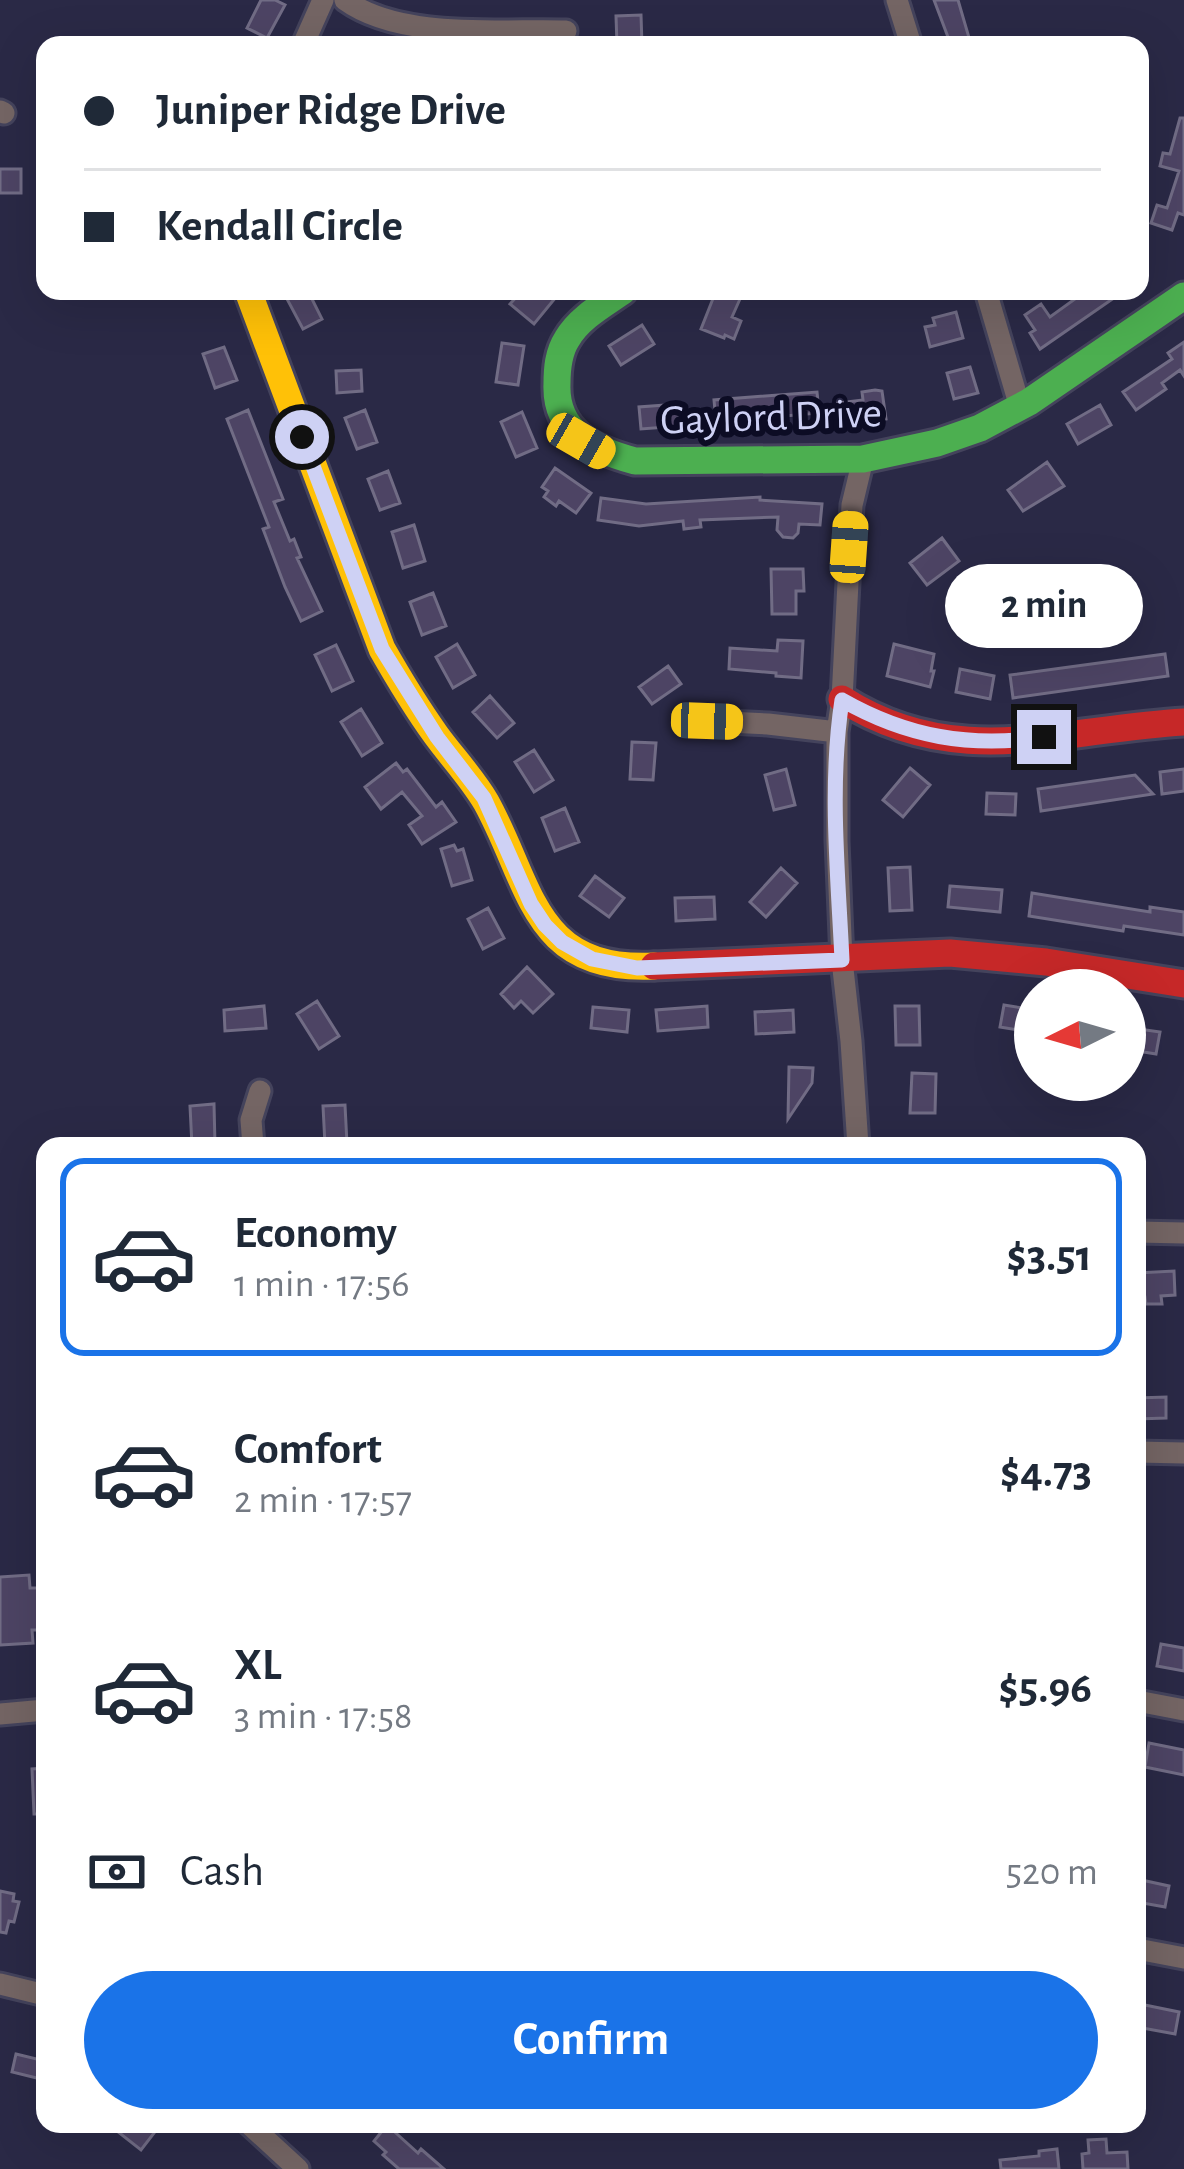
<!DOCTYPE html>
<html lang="en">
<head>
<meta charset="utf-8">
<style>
	body { margin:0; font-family:"Alegreya Sans",sans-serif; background:#f6f6f7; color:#1f2937; height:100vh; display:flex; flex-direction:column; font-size:45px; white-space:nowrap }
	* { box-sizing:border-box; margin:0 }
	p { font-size:39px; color:#747a83 }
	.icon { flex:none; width:66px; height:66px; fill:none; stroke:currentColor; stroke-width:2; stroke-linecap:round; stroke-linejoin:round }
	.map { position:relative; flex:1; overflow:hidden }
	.panel { position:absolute; left:36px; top:1137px; width:1110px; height:996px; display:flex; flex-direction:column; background:#fff; border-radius:24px; box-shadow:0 12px 48px #0002 }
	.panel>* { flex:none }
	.top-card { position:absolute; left:36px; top:36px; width:1113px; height:264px; border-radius:24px; box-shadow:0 12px 48px #0002; display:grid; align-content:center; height:264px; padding:0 48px; background:#fff }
	.needle { width:78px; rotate:265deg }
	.controls { position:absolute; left:1014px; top:969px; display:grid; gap:24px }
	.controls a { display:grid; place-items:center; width:132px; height:132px; border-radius:50%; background:#fff; box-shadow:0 12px 48px #0002; font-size:60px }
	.end { position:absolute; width:54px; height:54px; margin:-27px; border:15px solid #ced1f4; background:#111; box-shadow:0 0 0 6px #111 }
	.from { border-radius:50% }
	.bubble { position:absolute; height:84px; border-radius:42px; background:#fff; box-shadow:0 12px 48px #0002; font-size:39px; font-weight:700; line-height:84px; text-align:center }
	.car { position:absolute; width:36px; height:72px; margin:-36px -18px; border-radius:15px; box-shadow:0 0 9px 3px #0007; background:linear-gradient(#f5c518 24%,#345 0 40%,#f5c518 0 76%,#345 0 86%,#f5c518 0) }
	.top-card b { display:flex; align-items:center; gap:42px; height:114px; font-size:45px }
	.top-card b+b { border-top:3px solid #e0e1e3 }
	.top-card i { width:30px; height:30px; background:#1f2937 }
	ul { padding:21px 0 0; list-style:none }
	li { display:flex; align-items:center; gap:36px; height:198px; margin:0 24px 18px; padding:0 24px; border:6px solid transparent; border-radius:24px }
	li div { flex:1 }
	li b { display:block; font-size:45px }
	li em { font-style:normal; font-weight:700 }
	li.selected { border-color:#1a73e8 }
	li>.icon { width:108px; height:108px; stroke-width:1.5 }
	.pay { display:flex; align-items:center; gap:30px; height:132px; padding:0 48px; font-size:45px }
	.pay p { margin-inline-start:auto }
	.button { display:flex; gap:24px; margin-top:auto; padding:24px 48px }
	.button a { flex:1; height:138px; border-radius:72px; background:#1a73e8; color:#fff; font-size:48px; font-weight:700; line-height:138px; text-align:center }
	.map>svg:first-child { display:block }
	.building { fill:#4d4464; stroke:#716c85; stroke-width:3 }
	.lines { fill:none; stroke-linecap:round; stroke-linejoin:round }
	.street-casing { stroke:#44435c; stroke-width:27 }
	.fast-casing { stroke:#44435c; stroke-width:33 }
	.slow-casing { stroke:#44435c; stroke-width:33 }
	.jam-casing { stroke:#44435c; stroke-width:33 }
	.street { stroke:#746564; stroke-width:21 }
	.fast { stroke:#4caf50; stroke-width:27 }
	.slow { stroke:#ffc107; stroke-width:27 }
	.jam { stroke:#c62828; stroke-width:27 }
	.route { stroke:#ced1f4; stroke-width:15 }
	.labels { text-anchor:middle; stroke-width:12; stroke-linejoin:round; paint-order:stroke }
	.street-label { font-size:42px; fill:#ced1f4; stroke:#0c0c24 }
</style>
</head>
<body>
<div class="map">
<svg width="1184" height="2169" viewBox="0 0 1184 2169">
	<rect width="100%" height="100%" fill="#2a2946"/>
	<path class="building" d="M261 0H275L285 5 267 38 247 28Z
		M934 0H958L970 41 951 45Z
		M641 15 642 45H617L616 16Z
		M1180 118H1184V215L1178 213 1172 230 1151 223 1157 205 1167 208 1179 171 1160 166 1163 153 1170 154Z
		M0 169H21V193H0Z
		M303 291H308L322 319 303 329 287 299Z
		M532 291H561L534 324 510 304 520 293 526 298Z
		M716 291 740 299 732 317 741 321 734 339 725 335 724 338 701 329Z
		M1086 291H1124L1040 349 1030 333 1035 330 1025 315 1041 304 1050 317Z
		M956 312 963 338 930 347 925 327 935 325 933 318Z
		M642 325 654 344 621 365 609 346Z
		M1184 342V376L1180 370 1162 383 1166 389 1136 410 1123 392 1172 359 1168 353Z
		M502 343 524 346 518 385 496 382Z
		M224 347 237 380 215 388 203 354Z
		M970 367 978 393 954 399 947 373Z
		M361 370 362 391 337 393 336 371Z
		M875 390 882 391 886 419 842 426 838 403 863 400 862 392Z
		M817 392 819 413 716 422 714 400Z
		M678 404 680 426 641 429 639 407Z
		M1100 405 1111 425 1078 444 1067 424Z
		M248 410 283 499 274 502 290 541 294 539 301 557 297 558 322 611 301 621 285 587 263 529 269 527 227 419Z
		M365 410 377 442 357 449 345 418Z
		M522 412 537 448 516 457 501 422Z
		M1047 462 1064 486 1023 511 1008 490Z
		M555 468 591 493 576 513 559 501 556 506 544 497 548 491 542 487Z
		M388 471 400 503 380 510 368 479Z
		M760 497V500L822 504 820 525 799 524 798 533 793 538 783 537 777 530 778 517 700 520 701 527 684 529 683 521 639 526 598 520 601 498 646 504Z
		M414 525 425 561 403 568 392 532Z
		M942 538 959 561 927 585 910 563Z
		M771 569H803L804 591H796V614H772Z
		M433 593 446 626 422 635 410 602Z
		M778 640 803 641 801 678 776 676V673L729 669 730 648 777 651Z
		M457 644 475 675 453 688 436 657Z
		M894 644 934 654 931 671H934L930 687 887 676Z
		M336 645 353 681 332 691 315 655Z
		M1165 654 1168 676 1013 698 1010 675Z
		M668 666 681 684 652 704 639 687Z
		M960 669 994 676 990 699 956 692Z
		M490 696 514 723 497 738 473 712Z
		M361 709 382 743 362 756 341 722Z
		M632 742 656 743 653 780 630 779Z
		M534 750 553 780 534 792 515 762Z
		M396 763 403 772 407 769 436 807 442 802 456 822 422 844 409 825 422 816 402 792 381 809 365 787Z
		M910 768 930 785 903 817 883 800Z
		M786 769 795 805 774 810 765 775Z
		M1184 769V791L1162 794 1160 772Z
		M1135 775 1153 794 1041 811 1038 789Z
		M987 793 1016 794 1015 815 986 814Z
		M565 808 579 842 555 851 542 818Z
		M454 845 457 851 463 849 472 880 452 886 441 849Z
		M910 867 912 910 890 911 888 868Z
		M781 868 797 883 766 917 750 902Z
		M595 876 624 898 609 917 580 896Z
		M950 886 1002 890 1000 912 948 907Z
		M1032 893 1150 912V907L1184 912V935L1124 926 1123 931 1029 916Z
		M714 897 715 919 676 921 675 898Z
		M488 908 504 938 483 949 468 919Z
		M527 967 553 994 533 1013 521 1001 514 1008 501 994Z
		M317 1001 339 1036 319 1049 297 1014Z
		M1004 1005 1035 1010V1033L1000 1027Z
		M264 1006 266 1028 225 1031 224 1010Z
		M707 1006 708 1027 658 1031 656 1010Z
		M895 1006H919L920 1045H896Z
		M593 1007 629 1010 627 1032 591 1028Z
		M793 1010 794 1032 756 1034 755 1012Z
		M1125 1027 1160 1032 1156 1054 1125 1049Z
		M789 1067 813 1068 812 1083 788 1119Z
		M912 1073 936 1074 935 1113H910Z
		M214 1104 215 1145 192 1146 190 1106Z
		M345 1105 347 1144 325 1145 323 1106Z
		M1174 1271 1175 1295 1161 1296 1162 1304H1146L1145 1297H1137V1273Z
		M1166 1397V1418L1137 1419V1398Z
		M29 1575 30 1588H39L41 1630H32L33 1643 0 1645V1577Z
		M1161 1644 1184 1648V1671L1157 1666Z
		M1149 1743 1184 1750V1775L1145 1767Z
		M45 1768V1814H34L32 1769Z
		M1137 1879 1169 1886 1165 1907 1137 1902Z
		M0 1891 14 1894 13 1901 19 1902 14 1922 9 1921 6 1933 0 1932Z
		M1140 2004 1179 2012 1175 2034 1137 2027Z
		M16 2054 41 2060 40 2064 45 2065V2080L12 2072Z
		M108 2124H161L141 2150Z
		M387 2125 418 2153 421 2149 444 2169H399L383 2155 386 2152 374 2141Z
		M1106 2139 1107 2153 1127 2152 1128 2169H1083L1082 2154 1089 2153 1088 2140Z
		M1057 2149 1059 2169H1001L1000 2160 1039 2156V2151Z"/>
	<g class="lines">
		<defs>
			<path id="street" d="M345 0C400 40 500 29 566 31
				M897 0 911 45
				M303 45 323 0
				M0 111 4 113
				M986 291 1020 407
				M707 721 768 724 837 732
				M253 1146 251 1120 260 1091
				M858 1146 851 1041 842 960 837 841V732L842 699 852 505 863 459
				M1137 1232 1184 1233
				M1137 1452 1184 1453
				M1137 1701 1184 1710
				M0 1714 45 1710
				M1137 1949 1184 1958
				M0 1984 45 1995
				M249 2124 298 2169"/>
			<path id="fast" d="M623 291C603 305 579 318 567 339 558 353 557 369 557 384 555 433 594 450 635 461L863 459 937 443 980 428 1029 402 1184 296"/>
			<path id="slow" d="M248 291 382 649C399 679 416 707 436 735 452 757 472 778 486 802 532 885 532 972 654 966"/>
			<path id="jam" d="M842 699C956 772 1061 729 1184 722
				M654 966 950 953 1046 962 1184 984"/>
		</defs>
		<use href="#street" class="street-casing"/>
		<use href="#fast" class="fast-casing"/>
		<use href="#slow" class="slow-casing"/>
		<use href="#jam" class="jam-casing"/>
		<use href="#street" class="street"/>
		<use href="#fast" class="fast"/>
		<use href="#slow" class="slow"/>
		<use href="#jam" class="jam"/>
	</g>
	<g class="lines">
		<path class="route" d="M302 437 382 649 437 737 484 798 531 904 545 925 562 942 592 959 637 968 842 960C838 874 829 785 842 700 907 737 970 748 1044 737"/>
	</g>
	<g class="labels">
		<g class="street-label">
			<text transform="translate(771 415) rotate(-2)" y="15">Gaylord Drive</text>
		</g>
	</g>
</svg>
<div class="controls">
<a><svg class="needle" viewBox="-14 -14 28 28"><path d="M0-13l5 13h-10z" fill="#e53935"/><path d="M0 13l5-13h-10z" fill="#747a83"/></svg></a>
</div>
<i class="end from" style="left:302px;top:437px"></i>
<i class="end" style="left:1044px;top:737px"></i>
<div class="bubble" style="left:945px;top:564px;width:198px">2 min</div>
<i class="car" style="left:581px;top:441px;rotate:120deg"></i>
<i class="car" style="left:849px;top:547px;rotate:4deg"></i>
<i class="car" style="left:707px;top:721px;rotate:92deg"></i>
<div class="top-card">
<b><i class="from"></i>Juniper Ridge Drive</b>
<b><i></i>Kendall Circle</b>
</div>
<section class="panel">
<ul>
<li class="selected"><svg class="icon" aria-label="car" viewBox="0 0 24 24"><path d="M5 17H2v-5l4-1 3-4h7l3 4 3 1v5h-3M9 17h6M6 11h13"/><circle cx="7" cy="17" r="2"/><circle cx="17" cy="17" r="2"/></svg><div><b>Economy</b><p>1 min · 17:56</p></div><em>$3.51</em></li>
<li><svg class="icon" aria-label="car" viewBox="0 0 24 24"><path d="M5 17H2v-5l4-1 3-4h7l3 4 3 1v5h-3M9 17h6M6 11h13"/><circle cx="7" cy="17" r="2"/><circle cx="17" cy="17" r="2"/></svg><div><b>Comfort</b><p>2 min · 17:57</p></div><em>$4.73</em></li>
<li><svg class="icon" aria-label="car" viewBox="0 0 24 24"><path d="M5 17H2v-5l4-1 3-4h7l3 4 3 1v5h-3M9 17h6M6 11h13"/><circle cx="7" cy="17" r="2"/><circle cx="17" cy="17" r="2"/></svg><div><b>XL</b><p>3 min · 17:58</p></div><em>$5.96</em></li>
</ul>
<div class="pay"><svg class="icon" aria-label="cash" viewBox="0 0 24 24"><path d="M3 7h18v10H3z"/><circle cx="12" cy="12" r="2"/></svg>Cash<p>520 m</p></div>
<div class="button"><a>Confirm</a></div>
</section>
</div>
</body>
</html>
